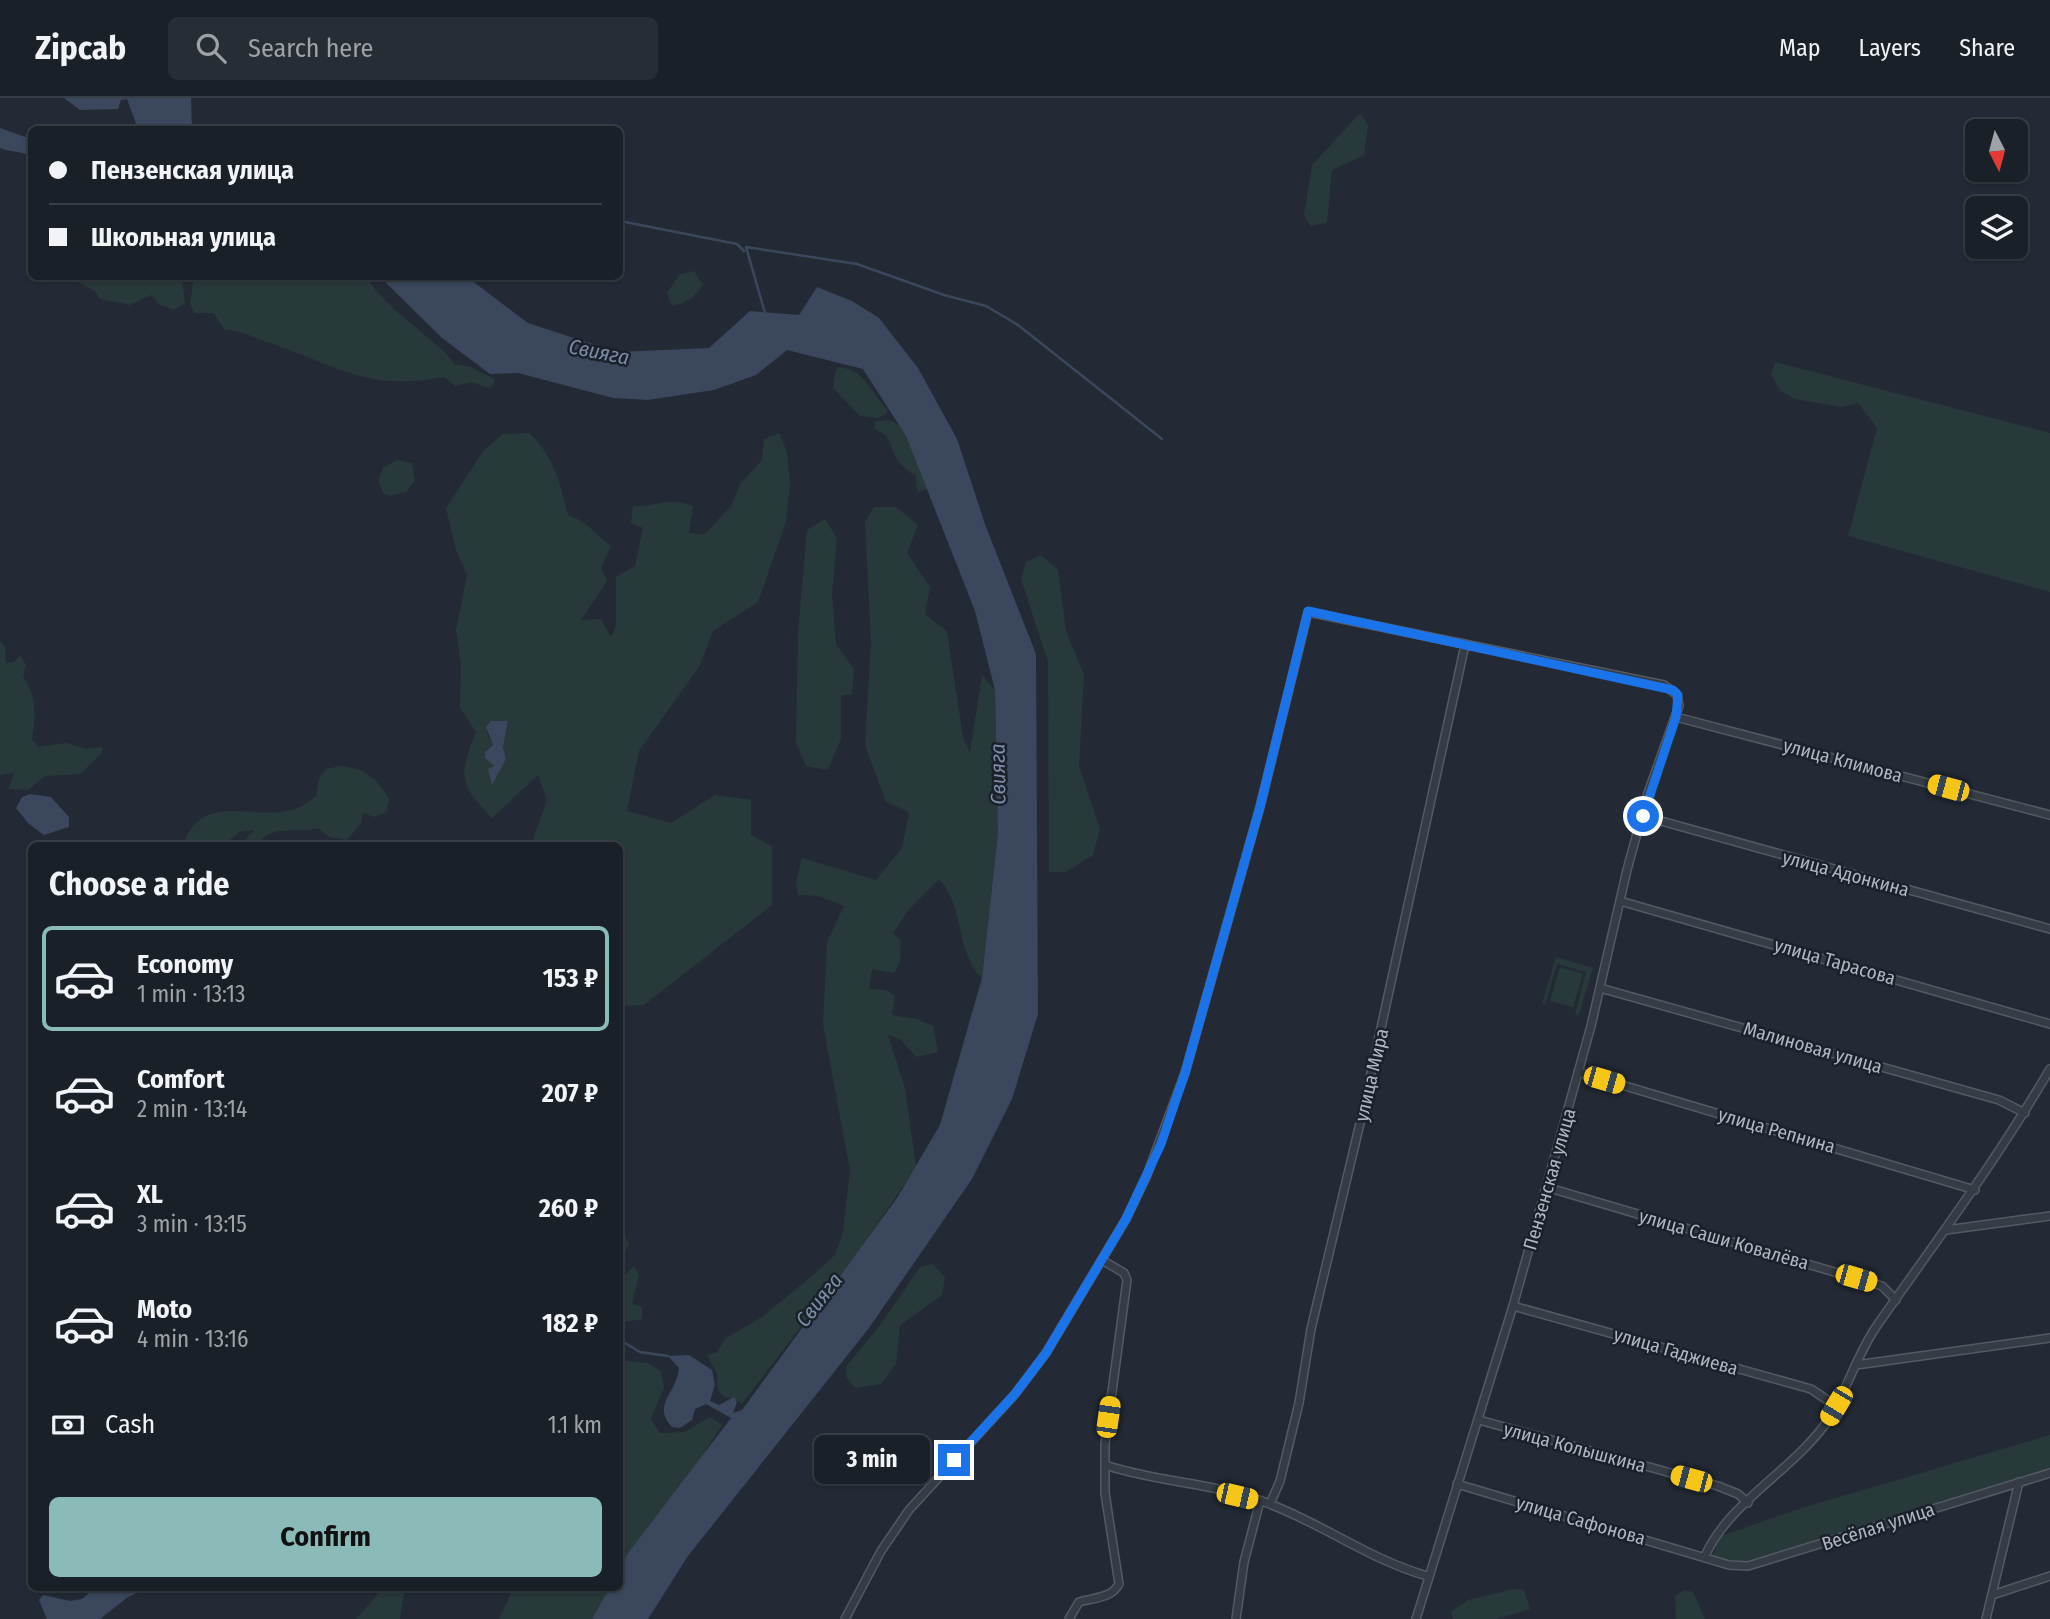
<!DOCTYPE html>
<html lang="en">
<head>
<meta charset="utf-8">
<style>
	body { margin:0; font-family:"Fira Sans Condensed",sans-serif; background:#272d34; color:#f1f3f6; height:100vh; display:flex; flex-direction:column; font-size:26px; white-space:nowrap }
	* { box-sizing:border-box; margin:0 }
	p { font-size:23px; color:#9fa3a8 }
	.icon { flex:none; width:38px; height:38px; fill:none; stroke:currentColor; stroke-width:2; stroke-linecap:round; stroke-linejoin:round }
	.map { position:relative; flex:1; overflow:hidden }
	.panel { position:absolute; left:28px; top:744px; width:595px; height:749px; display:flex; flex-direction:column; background:#1a2028; border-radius:10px; box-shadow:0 2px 5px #0004,0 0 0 2px #383e45 }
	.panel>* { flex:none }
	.banner { position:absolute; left:28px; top:28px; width:595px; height:154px; border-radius:10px; box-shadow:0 2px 5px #0004,0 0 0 2px #383e45; display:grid; align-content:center; height:154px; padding:0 21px; background:#1a2028 }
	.needle { width:46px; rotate:174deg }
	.fabs { position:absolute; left:1965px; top:21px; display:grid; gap:14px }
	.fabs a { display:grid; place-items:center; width:63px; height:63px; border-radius:10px; background:#1a2028; box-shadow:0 2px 5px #0004,0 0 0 2px #383e45; font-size:35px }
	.end { position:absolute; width:32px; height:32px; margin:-16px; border:9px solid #1a73e8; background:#fff; box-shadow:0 0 0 4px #fff }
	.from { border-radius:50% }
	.bubble { position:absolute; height:49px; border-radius:10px; background:#1a2028; box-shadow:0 2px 5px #0004,0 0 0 2px #383e45; font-size:23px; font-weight:700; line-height:49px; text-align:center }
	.car { position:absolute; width:21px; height:42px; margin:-21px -10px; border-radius:9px; box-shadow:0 0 5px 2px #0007; background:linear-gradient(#f5c518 24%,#345 0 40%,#f5c518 0 76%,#345 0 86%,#f5c518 0) }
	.banner b { display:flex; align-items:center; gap:24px; height:66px; font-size:26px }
	.banner b+b { border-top:2px solid #383e45 }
	.banner i { width:18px; height:18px; background:#f1f3f6 }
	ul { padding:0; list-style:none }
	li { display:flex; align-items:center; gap:21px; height:105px; margin:0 14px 10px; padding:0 7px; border:4px solid transparent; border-radius:10px }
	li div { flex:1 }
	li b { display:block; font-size:26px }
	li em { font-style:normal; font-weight:700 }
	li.active { border-color:#8bbbb9 }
	li>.icon { width:63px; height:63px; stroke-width:1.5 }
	h2 { padding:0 21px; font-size:32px; line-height:84px }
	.pay { display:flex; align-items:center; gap:18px; height:77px; padding:0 21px; font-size:26px }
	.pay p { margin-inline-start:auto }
	.primary-button { display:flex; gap:14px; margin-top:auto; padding:14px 21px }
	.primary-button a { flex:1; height:80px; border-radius:10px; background:#8bbbb9; color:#111; font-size:28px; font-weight:700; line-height:80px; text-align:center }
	header { display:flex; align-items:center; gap:42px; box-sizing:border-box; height:98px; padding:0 35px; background:#1a2028; border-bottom:2px solid #383e45 }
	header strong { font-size:33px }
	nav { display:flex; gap:38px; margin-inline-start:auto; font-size:24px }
	.search { width:490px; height:63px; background:#272d34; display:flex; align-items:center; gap:18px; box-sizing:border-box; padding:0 24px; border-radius:10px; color:#9fa3a8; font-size:26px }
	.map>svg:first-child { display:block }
	.green { fill:#28393a; fill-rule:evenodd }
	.water { fill:#3a475c }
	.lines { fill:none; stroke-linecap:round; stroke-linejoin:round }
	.stream { stroke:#3a475c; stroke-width:2.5 }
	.minor-casing { stroke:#535a63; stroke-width:10 }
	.minor { stroke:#363c45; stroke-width:7 }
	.route { stroke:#1a73e8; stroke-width:9 }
	.labels { text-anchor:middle; stroke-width:5; stroke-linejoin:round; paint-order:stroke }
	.street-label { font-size:19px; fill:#b0b7c2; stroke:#1b212a }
	.water-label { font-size:21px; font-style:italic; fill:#7c8da7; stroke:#1b212a }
</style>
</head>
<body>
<header>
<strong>Zipcab</strong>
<div class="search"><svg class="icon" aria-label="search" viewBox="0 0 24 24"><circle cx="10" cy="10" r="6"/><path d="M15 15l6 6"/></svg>Search here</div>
<nav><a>Map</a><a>Layers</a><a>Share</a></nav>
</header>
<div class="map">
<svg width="2050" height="1521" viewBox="0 0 2050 1521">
	<rect width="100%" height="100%" fill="#232a35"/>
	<path class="green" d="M1360 15 1368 27 1364 57 1332 72 1327 125 1310 128 1304 117 1312 67Z
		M694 173 703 187C695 199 687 205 672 208L667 195 680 176Z
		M69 179H176L182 182 185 205 174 212 159 206 151 197 130 207 100 201 95 193Z
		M194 179H367L377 194 395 212 447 256 454 266 471 269 494 281V285L490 290C467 284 478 282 455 288L444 279C364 294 338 267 267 244 252 239 241 232 225 232L213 215H194L190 206Z
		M1775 264 2050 335V494L1848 438 1877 330 1858 305 1842 309 1795 301 1781 293 1771 277Z
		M836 270C863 267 871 295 887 311V315L878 320 860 318 833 290Z
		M888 322C909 324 923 373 929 391L917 394 916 377C900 372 893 354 888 341 886 335 878 334 874 330L875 324Z
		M529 335C554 358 560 385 568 417 590 425 593 435 611 448L601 470 607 483 581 522 601 521 611 539 616 528V479L635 468 643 430 631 425 633 408C661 408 664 399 693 408L689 435 705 436 731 408 740 386 762 362 764 341 779 335 787 354 790 385 786 424 758 504 713 533 699 569 639 653 627 713 671 725 715 697 751 702V737L772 748V807L644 907 620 908V747H531L547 702 538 677 492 720C459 685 458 679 476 634L460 610 461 568 456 532 467 477 456 452 446 410 484 352 503 336ZM508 623 503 649 506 661 494 681 489 671 494 668 485 654 493 647 487 635Z
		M397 362 412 365 415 382 406 394 390 398 383 395 378 382 383 370Z
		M874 409H896L918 427 907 455 930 489 925 516 947 533 963 640 970 654 982 577 995 592 998 735 982 880C955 854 965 809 939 781L909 811 893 835 901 843 900 864 894 875 872 871 869 891 886 892 895 898 892 917 917 921 933 928 938 954 916 959 901 942 888 937 905 990 916 1069 863 1147 742 1306 733 1300 724 1299 718 1292 717 1275 707 1257 717 1254 726 1240 762 1219 813 1177 835 1157 843 1134 850 1073 823 926 827 844 844 808 819 798 798 797 796 784 802 760 876 782 902 750 909 714 886 704 865 647 871 545 865 424Z
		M825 421 837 440 832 496 836 546 854 571 852 596 841 598V641L828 672 806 668 796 645 798 535 807 432Z
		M1041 457 1058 472 1066 533 1084 576 1079 668 1100 731 1093 757 1066 774H1049L1048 564 1021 481 1026 464Z
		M0 543 5 549 6 565 14 564 20 557 26 567 23 579C37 596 36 620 32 641L38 649 66 645 86 651 102 649V655L80 676 45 678 28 692 8 691 14 675 0 677Z
		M341 668C366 671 377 680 389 701L387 714 374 719 363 715 361 725 347 742 329 739 318 730C298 736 271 725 257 747H241L254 732 239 734 224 747H183C201 695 247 721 287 713 299 711 307 705 316 698L319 680 326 671Z
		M1556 859 1593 870 1579 917 1575 916 1586 874 1557 866 1545 907 1542 906Z
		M1560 869 1583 876 1573 909 1550 903Z
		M620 1125 629 1147 623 1158 626 1166 620 1174 626 1176 634 1168 639 1177 632 1205 642 1209V1221L625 1224 620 1217Z
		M933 1166 945 1179 942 1197 900 1227 896 1266 881 1286 855 1290 846 1279 847 1267 881 1226 920 1169Z
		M620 1262 647 1265 661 1273 664 1290 651 1321 660 1335 684 1334 710 1319 722 1327 620 1485Z
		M2050 1337V1373L1724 1472 1711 1461 1721 1438 1802 1410Z
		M384 1489H405L400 1521H356Z
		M514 1489H617L600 1521H499Z
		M1514 1491 1524 1492 1530 1511 1498 1521H1453L1451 1514 1468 1502Z
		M1684 1492 1693 1494 1705 1521H1676L1675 1499Z"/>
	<path class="water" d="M64 0H191L192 31H138L127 1 121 2 118 11 80 12Z
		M0 30 31 41V58C21 53 9 54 0 50Z
		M380 179H467L528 225 617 254 709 250 750 213 799 217 817 189 852 203 879 220 918 270 957 341 986 429 1036 556 1038 916 1012 1001 972 1081 869 1230 688 1458 648 1521H592L610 1489H620V1471L628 1455 731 1320 706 1306 695 1311 692 1322 680 1330 672 1329C651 1307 677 1295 679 1270L668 1258 689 1257 712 1272 715 1287 710 1303 719 1307 734 1299 737 1304 733 1315 742 1312 897 1100 940 1027 982 880 998 735 995 592 975 513 906 338 863 271 787 252 756 277 714 292 648 302 613 300 518 275 490 276 442 240Z
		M491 623H508L503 649 506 661 492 687 488 671 494 668 485 660V654L493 647 486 629Z
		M30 696 51 699 69 719V729L44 737 29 726 16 710 22 699Z
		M96 1489H151L128 1499 100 1521H47L39 1502 43 1497 70 1503 82 1501Z"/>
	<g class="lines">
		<path class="stream" d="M620 123 737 146 744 153
			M765 215 746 149 857 166 944 197 986 208 1018 227 1162 341
			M620 1242 640 1254 668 1258"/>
		<defs>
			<path id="minor" d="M1676 619 2050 717
				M1643 718 2050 831
				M1620 803 2050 926
				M1600 890 1999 1002 2025 1015
				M1578 974 1975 1092
				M1546 1089 1882 1188 1896 1202
				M1946 1132 2050 1118
				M1513 1208 1811 1291 1836 1308
				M1856 1267 2050 1240
				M1479 1322 1718 1388 1738 1396 1748 1405
				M1105 1367C1159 1385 1220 1385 1272 1407 1326 1428 1371 1462 1427 1478
				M1457 1386 1729 1467 1748 1468 2050 1375
				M1270 1406 1280 1383 1299 1305 1311 1231 1361 1021 1465 547
				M1705 1458C1729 1404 1792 1373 1826 1325 1847 1294 1856 1257 1878 1226 1937 1142 1998 1060 2050 971
				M1992 1497 2050 1478
				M845 1521 881 1453 909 1412 1015 1296 1046 1255 1126 1121 1147 1077 1185 975 1260 709 1308 514 1664 587 1677 597 1679 608 1648 695 1627 772 1591 928 1513 1208 1416 1521
				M1069 1521 1079 1504C1093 1500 1112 1500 1119 1486L1105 1395V1346L1127 1182 1124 1175 1102 1162
				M1236 1521 1244 1464 1260 1403
				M1986 1521 2019 1384"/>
		</defs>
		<use href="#minor" class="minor-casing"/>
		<use href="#minor" class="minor"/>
	</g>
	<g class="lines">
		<path class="route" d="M954 1362 1015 1296 1046 1255 1126 1121 1161 1046 1185 975 1260 709 1308 513 1673 592 1678 597 1676 619 1643 718"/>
	</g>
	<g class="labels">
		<g class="street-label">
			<text transform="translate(1843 662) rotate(15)" y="7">улица Климова</text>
			<text transform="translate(1846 775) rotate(15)" y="7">улица Адонкина</text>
			<text transform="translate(1835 863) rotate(16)" y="7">улица Тарасова</text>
			<text transform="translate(1813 949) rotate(16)" y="7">Малиновая улица</text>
			<text transform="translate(1371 977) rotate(-77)" y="7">улица Мира</text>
			<text transform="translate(1777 1032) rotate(16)" y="7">улица Репнина</text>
			<text transform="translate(1549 1081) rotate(-74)" y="7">Пензенская улица</text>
			<text transform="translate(1724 1141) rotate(16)" y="7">улица Саши Ковалёва</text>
			<text transform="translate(1676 1253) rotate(16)" y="7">улица Гаджиева</text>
			<text transform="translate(1575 1349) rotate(15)" y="7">улица Колышкина</text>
			<text transform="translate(1581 1422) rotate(16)" y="7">улица Сафонова</text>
			<text transform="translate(1878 1428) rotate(-18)" y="7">Весёлая улица</text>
		</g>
		<g class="water-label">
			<text transform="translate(599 254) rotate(11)" y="7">Свияга</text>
			<text transform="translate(998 676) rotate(-91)" y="7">Свияга</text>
			<text transform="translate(819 1202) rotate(-52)" y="7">Свияга</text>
		</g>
	</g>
</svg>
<div class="fabs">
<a><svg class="needle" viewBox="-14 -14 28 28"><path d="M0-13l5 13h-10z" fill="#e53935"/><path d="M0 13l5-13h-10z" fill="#9fa3a8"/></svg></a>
<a><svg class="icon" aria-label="layers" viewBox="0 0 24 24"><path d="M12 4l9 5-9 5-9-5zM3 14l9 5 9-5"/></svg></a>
</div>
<i class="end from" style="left:1643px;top:718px"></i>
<i class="end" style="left:954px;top:1362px"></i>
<div class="bubble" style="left:814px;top:1337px;width:116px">3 min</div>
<i class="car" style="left:1948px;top:690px;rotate:285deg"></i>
<i class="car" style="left:1604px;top:982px;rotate:106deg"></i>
<i class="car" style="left:1856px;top:1180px;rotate:106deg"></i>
<i class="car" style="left:1836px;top:1308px;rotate:211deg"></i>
<i class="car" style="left:1108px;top:1319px;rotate:8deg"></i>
<i class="car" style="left:1691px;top:1381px;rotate:285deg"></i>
<i class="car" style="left:1237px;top:1398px;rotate:103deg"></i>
<div class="banner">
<b><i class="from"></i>Пензенская улица</b>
<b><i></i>Школьная улица</b>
</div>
<section class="panel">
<h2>Choose a ride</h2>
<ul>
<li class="active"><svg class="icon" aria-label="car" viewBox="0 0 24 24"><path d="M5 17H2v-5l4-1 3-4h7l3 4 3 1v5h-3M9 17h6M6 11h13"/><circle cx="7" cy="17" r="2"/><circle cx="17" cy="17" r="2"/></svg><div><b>Economy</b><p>1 min · 13:13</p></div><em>153 ₽</em></li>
<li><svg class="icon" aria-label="car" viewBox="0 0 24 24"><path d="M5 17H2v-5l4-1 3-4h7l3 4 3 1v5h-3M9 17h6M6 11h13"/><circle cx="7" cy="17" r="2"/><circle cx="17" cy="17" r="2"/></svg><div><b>Comfort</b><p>2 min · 13:14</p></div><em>207 ₽</em></li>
<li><svg class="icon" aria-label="car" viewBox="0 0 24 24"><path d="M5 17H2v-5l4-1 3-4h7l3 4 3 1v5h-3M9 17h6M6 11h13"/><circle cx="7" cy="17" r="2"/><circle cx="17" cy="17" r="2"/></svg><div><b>XL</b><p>3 min · 13:15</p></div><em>260 ₽</em></li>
<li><svg class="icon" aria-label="car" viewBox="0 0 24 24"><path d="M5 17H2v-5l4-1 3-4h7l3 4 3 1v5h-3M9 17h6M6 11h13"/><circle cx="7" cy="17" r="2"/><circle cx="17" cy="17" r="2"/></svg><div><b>Moto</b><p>4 min · 13:16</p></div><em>182 ₽</em></li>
</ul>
<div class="pay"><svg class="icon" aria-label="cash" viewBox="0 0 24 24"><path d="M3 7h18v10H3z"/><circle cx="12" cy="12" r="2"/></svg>Cash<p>1.1 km</p></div>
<div class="primary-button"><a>Confirm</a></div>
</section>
</div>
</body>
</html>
